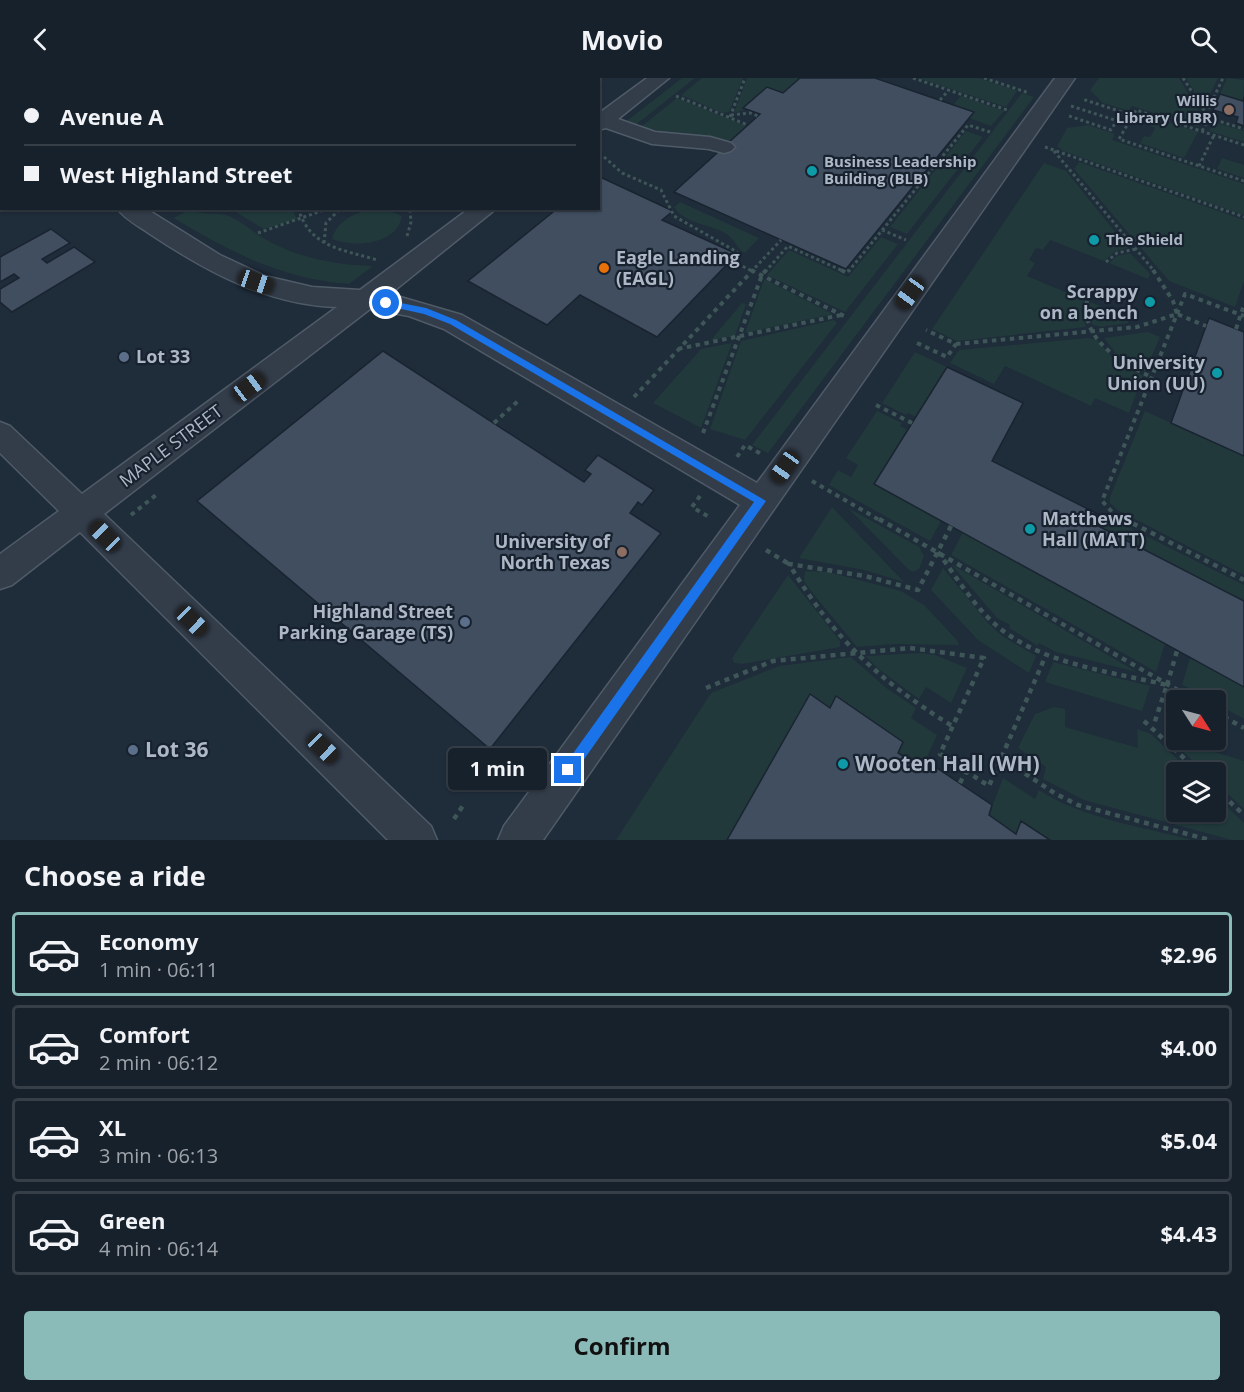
<!DOCTYPE html>
<html lang="en">
<head>
<meta charset="utf-8">
<style>
	body { margin:0; font-family:"Open Sans",sans-serif; background:#202934; color:#f1f3f6; height:100vh; display:flex; flex-direction:column; font-size:22px; white-space:nowrap }
	* { box-sizing:border-box; margin:0 }
	p { font-size:20px; color:#9ea3a9 }
	.icon { flex:none; width:33px; height:33px; fill:none; stroke:currentColor; stroke-width:2; stroke-linecap:round; stroke-linejoin:round }
	.map { position:relative; height:762px; overflow:hidden }
	.panel { display:flex; flex-direction:column; background:#17212c; flex:1 }
	.panel>* { flex:none }
	.hud { position:absolute; left:0px; top:0px; width:600px; height:132px; box-shadow:0 2px 4px #0004,0 0 0 2px #363e48; display:grid; align-content:center; height:132px; padding:0 24px; background:#17212c }
	.needle { width:39px; rotate:126deg }
	.fabs { position:absolute; left:1166px; top:612px; display:grid; gap:12px }
	.fabs a { display:grid; place-items:center; width:60px; height:60px; border-radius:6px; background:#17212c; box-shadow:0 2px 4px #0004,0 0 0 2px #363e48; font-size:30px }
	.end { position:absolute; width:27px; height:27px; margin:-14px; border:8px solid #1a73e8; background:#fff; box-shadow:0 0 0 3px #fff }
	.from { border-radius:50% }
	.bubble { position:absolute; height:42px; border-radius:6px; background:#17212c; box-shadow:0 2px 4px #0004,0 0 0 2px #363e48; font-size:20px; font-weight:700; line-height:42px; text-align:center }
	.car { position:absolute; width:18px; height:36px; margin:-18px -9px; border-radius:8px; box-shadow:0 0 4px 2px #0007; background:linear-gradient(#222 24%,#8ab4d8 0 40%,#222 0 76%,#8ab4d8 0 86%,#222 0) }
	.hud b { display:flex; align-items:center; gap:21px; height:57px; font-size:22px }
	.hud b+b { border-top:2px solid #363e48 }
	.hud i { width:15px; height:15px; background:#f1f3f6 }
	ul { padding:0; list-style:none }
	li { display:flex; align-items:center; gap:18px; height:84px; margin:0 12px 9px; padding:0 12px; border:3px solid #363e48; border-radius:6px }
	li div { flex:1 }
	li b { display:block; font-size:22px }
	li em { font-style:normal; font-weight:700 }
	li.selected { border-color:#8bbbb9 }
	li>.icon { width:54px; height:54px; stroke-width:1.5 }
	h2 { padding:0 24px; font-size:27px; line-height:72px }
	.primary-button { display:flex; gap:12px; margin-top:auto; padding:12px 24px }
	.primary-button a { flex:1; height:69px; border-radius:6px; background:#8bbbb9; color:#111; font-size:24px; font-weight:700; line-height:69px; text-align:center }
	header { display:flex; justify-content:space-between; align-items:center; height:78px; padding:0 24px; background:#17212c; font-size:27px; font-weight:700 }
	.map>svg:first-child { display:block }
	.green { fill:#21393b }
	.building { fill:#404e60; stroke:#1a2431; stroke-width:1.5 }
	.lines { fill:none; stroke-linecap:round; stroke-linejoin:round }
	.minor-casing { stroke:#505b68; stroke-width:3 }
	.path-far2 { stroke:#3f5658; stroke-width:3; stroke-dasharray:3 3; stroke-linecap:butt }
	.path-far1 { stroke:#3f5658; stroke-width:4; stroke-dasharray:4.5 4.5; stroke-linecap:butt }
	.path { stroke:#3f5658; stroke-width:4.5; stroke-dasharray:5 5; stroke-linecap:butt }
	.minor { fill:#333d4a; fill-rule:evenodd }
	.route { fill:#1a73e8 }
	.education-dot { fill:#8d6e63; stroke:#18222f; stroke-width:2 }
	.culture-dot { fill:#0f9aa8; stroke:#18222f; stroke-width:2 }
	.food-dot { fill:#e8710a; stroke:#18222f; stroke-width:2 }
	.service-dot { fill:#5c6f8a; stroke:#18222f; stroke-width:2 }
	.labels { text-anchor:middle; stroke-width:4.5; stroke-linejoin:round; paint-order:stroke }
	.far-poi-label { font-size:15px; font-weight:bold; fill:#adb8c7; stroke:#18222f; text-anchor:start }
	.poi-label { font-size:18px; font-weight:bold; fill:#adb8c7; stroke:#18222f; text-anchor:end }
	.street-label { font-size:18px; fill:#adb8c7; stroke:#18222f }
	.near-poi-label { font-size:21px; font-weight:bold; fill:#adb8c7; stroke:#18222f; text-anchor:start }
</style>
</head>
<body>
<header><svg class="icon" aria-label="back" viewBox="0 0 24 24"><path d="M15 5l-7 7 7 7"/></svg>Movio<svg class="icon" aria-label="search" viewBox="0 0 24 24"><circle cx="10" cy="10" r="6"/><path d="M15 15l6 6"/></svg></header>
<div class="map">
<svg width="1244" height="762" viewBox="0 0 1244 762">
	<rect width="100%" height="100%" fill="#1f2c3a"/>
	<path class="green" d="M682 0H695L633 49 628 46V42Z
		M702 0H743L729 34 723 35 681 17Z
		M747 0H800L783 15 767 9 743 29 747 31 734 35Z
		M918 0H979L1017 13 1006 29Z
		M1099 0H1179L1203 40 1198 49 1132 28 1129 33 1103 25 1090 12Z
		M1186 0H1218L1204 29Z
		M1227 0 1244 2 1243 23 1220 16Z
		M1022 15 1034 19 768 375 752 367Z
		M961 18 1004 33 991 48 969 40 974 34 953 27Z
		M677 20 747 48 729 64C700 54 668 61 638 51Z
		M1154 40 1198 54 1184 80 1140 65 1144 58 1150 59 1155 50 1150 48Z
		M1213 44 1244 53V64L1209 53Z
		M1088 47 1115 56 1112 62 1244 106V137L1063 73 1057 68 1067 50Z
		M966 53 983 59 907 156 890 149Z
		M1222 80 1244 87V100L1217 91Z
		M1079 84 1244 142V203L1235 229 1169 203 1074 91Z
		M1044 85 1066 93 1128 170 1115 173 1104 183 1050 162 1043 172 1036 170 1029 182 1035 185 1027 198 1084 222 1081 233 1086 249 957 263 932 251Z
		M680 124 759 160 745 175C737 171 734 160 725 155 707 145 686 147 674 129Z
		M190 131C202 138 213 134 226 137 239 141 253 154 265 161 298 180 336 187 373 188L349 206C283 201 229 174 174 140Z
		M231 131H271L275 134 292 131 297 141 264 151Z
		M374 131H385L402 138C397 167 354 170 332 161 337 142 356 134 374 131Z
		M881 159 898 166 845 234 767 197 789 172 848 199Z
		M1130 175 1150 196 1148 201 1109 185 1117 178Z
		M764 202H766L833 236 745 255Z
		M1090 224 1130 240 1128 245 1101 249 1093 247 1087 236Z
		M742 225 746 226 735 258 711 262Z
		M834 242 837 245 745 362 710 351 741 263Z
		M1148 254 1160 259 1145 294 1118 278 1104 260Z
		M1088 260 1097 262 1114 281 1143 298 1129 335 1095 320 1091 328 1005 288 994 306 950 285 959 272Z
		M732 265 701 350 653 325 701 271Z
		M915 274 947 289 916 339 908 335 906 337 882 325Z
		M877 333 902 345 900 348 908 352 874 406 941 443 930 463 829 407 838 392 851 399 858 387 846 380Z
		M1145 333 1244 378V497L1119 433 1110 425V419Z
		M832 429 904 504 864 492 799 480Z
		M848 430 919 469 924 478 919 491 913 494 909 492Z
		M1104 437 1244 507V523L1098 448Z
		M963 454 1165 566 1156 594 951 477Z
		M951 486 1137 594 1056 574 1039 565 1038 568 1009 550 1010 547 997 540Z
		M943 490 988 545 1002 558 1036 578 1029 595 978 562 931 512Z
		M805 493 828 494 901 513 924 527 957 562 959 567 894 566 857 569 811 513 804 503Z
		M788 497 840 563V569L742 586 734 585 732 580Z
		M920 575 935 577 967 590 951 625 926 609 919 621 877 590 866 578Z
		M851 579 885 609 916 630 911 640 937 657 922 690 898 675 903 664 836 619 830 630 810 616 727 762H616L711 615 779 588Z
		M1190 580 1244 609V641L1215 625V622L1182 607Z
		M1053 584 1150 608 1142 633 1045 604Z
		M1054 629 1065 631V649L1138 670 1137 651 1151 656 1191 694H1176V734H1215V717L1244 745V762H1232L1084 722 1043 701 1046 689 1018 670 1035 636Z
		M1167 659 1244 683V731L1215 704V694H1205Z
		M1003 700 1035 721 1039 712C1084 741 1140 748 1192 762H1050L1021 743 1016 756 989 737Z"/>
	<path class="building" d="M133 0H188L130 2Z
		M381 0H509L507 2Z
		M800 0H875L974 34 846 191 674 114 760 36 743 30 767 9 783 15Z
		M1220 16 1243 23 1244 19V48L1236 45 1238 39 1213 32Z
		M598 98 673 133 662 142 737 176 657 259 580 217 547 247 468 203 558 130H598Z
		M51 151 70 165 42 181 47 185 74 169 95 184 12 234 0 224V211L19 200 14 196 0 204V179Z
		M1209 240 1244 254V378L1171 345Z
		M383 273 584 404 591 396 585 392 598 377 654 412 642 427 638 424 630 435 661 455 490 671 197 423Z
		M947 289 1023 325 992 383 1102 438 1098 448 1244 523V609L874 406Z
		M810 616 830 630 836 618 903 664 898 675 922 690 925 682 992 727 989 737 1016 756 1021 743 1050 762H727Z"/>
	<g class="lines">
		<defs>
			<path id="minor" d="M11 0H33L10 2Z
				M74 0H96L73 2Z
				M314 0H335L336 2H315Z
				M647 0H669L618 41 655 54 710 59 731 65 735 69 731 73 724 75 709 71 652 66 606 50 598 52V36Z
				M1055 0H1075L543 762H498L504 748 740 427 444 251 409 238 370 231 104 436 431 748 437 762H388L80 454 12 507 0 511V476L59 433 0 375V344L10 348 82 416 337 229C267 227 206 193 150 156 139 148 124 141 117 130H145L220 177 265 198 312 209 360 212 470 130H497L390 216 462 237 757 405Z
				M0 39H2V52H0Z"/>
		</defs>
		<use href="#minor" class="minor-casing"/>
		<path class="path-far2" d="M913 0 1007 32
			M984 0 1029 15
			M1183 0 1209 40 1244 51
			M210 2 213 0
			M273 2 276 0
			M676 18 748 47
			M940 22 949 12
			M1071 28 1127 46
			M1206 36 1223 0
			M731 37 750 35 758 38
			M1069 38 1111 52 1122 34 1082 21
			M730 39 745 0
			M1202 53 1209 40
			M1244 67 1136 32 1119 61 1244 103
			M1045 69 1244 139
			M1054 73 1155 194
			M604 79 622 95 661 112 674 138 737 174 738 177 732 183 754 194
			M1199 88 1214 57
			M298 130C310 170 342 171 377 182
			M882 152 906 162
			M258 155 330 130
			M407 158 411 144 410 130
			M324 165 326 145 341 130
			M1106 184 1117 175 1136 171
			M751 194 781 162
			M765 194 788 168 845 194
			M848 194 968 47 990 54"/>
		<path class="path-far1" d="M751 192 846 239
			M841 192 847 195 849 192
			M1153 192 1173 223 1177 236
			M1087 223C1080 261 1122 285 1151 299
			M1236 251 1244 227
			M917 265 947 279 956 266 926 252
			M956 266 1137 249 1177 236 1206 248
			M678 271 841 237
			M634 319 753 192
			M876 327 912 345
			M494 345 518 323
			M703 355 762 197 766 192
			M737 379 745 367 763 377
			M812 403 881 443
			M700 418 692 429 711 440
			M131 437 156 417
			M1127 443 1114 436 1102 423 1185 216 1244 238"/>
		<path class="path" d="M879 441 1195 622
			M1124 441 1244 502
			M951 448 918 512 865 498 789 486C836 563 876 600 952 648
			M766 472 789 486
			M938 474C957 500 976 532 1002 552 1047 587 1113 594 1167 607L1154 646
			M1167 607 1177 573
			M706 610 773 583 910 570 984 580 940 676 989 708 1046 577
			M1215 634 1244 650
			M1144 643 1199 694
			M1000 679 1056 716 1078 727 1210 762
			M960 705 966 693
			M1215 710 1244 737
			M454 741 464 726"/>
		<use href="#minor" class="minor"/>
	</g>
	<path class="route" d="M386 222 426 230 456 242 766 423 573 697 568 699 564 697V688L754 424 450 246 424 236 383 227 382 225Z"/>
	<g class="education-dot">
		<circle cx="1229" cy="32" r="6"/>
		<circle cx="622" cy="474" r="6"/>
	</g>
	<g class="culture-dot">
		<circle cx="812" cy="93" r="6"/>
		<circle cx="1094" cy="162" r="6"/>
		<circle cx="1150" cy="224" r="6"/>
		<circle cx="1217" cy="295" r="6"/>
		<circle cx="1030" cy="451" r="6"/>
		<circle cx="843" cy="686" r="6"/>
	</g>
	<circle class="food-dot" cx="604" cy="190" r="6"/>
	<g class="service-dot">
		<circle cx="124" cy="279" r="6"/>
		<circle cx="465" cy="544" r="6"/>
		<circle cx="133" cy="672" r="6"/>
	</g>
	<g class="labels">
		<g class="far-poi-label">
			<text x="1217" y="28" text-anchor="end">Willis<tspan x="1217" dy="17">Library (LIBR)</tspan></text>
			<text x="824" y="89">Business Leadership<tspan x="824" dy="17">Building (BLB)</tspan></text>
			<text x="1106" y="167">The Shield</text>
		</g>
		<g class="poi-label">
			<text x="616" y="186" text-anchor="start">Eagle Landing<tspan x="616" dy="21">(EAGL)</tspan></text>
			<text x="1138" y="220">Scrappy<tspan x="1138" dy="21">on a bench</tspan></text>
			<text x="136" y="285" text-anchor="start">Lot 33</text>
			<text x="1205" y="291">University<tspan x="1205" dy="21">Union (UU)</tspan></text>
			<text x="1042" y="447" text-anchor="start">Matthews<tspan x="1042" dy="21">Hall (MATT)</tspan></text>
			<text x="610" y="470">University of<tspan x="610" dy="21">North Texas</tspan></text>
			<text x="453" y="540">Highland Street<tspan x="453" dy="21">Parking Garage (TS)</tspan></text>
		</g>
		<g class="street-label">
			<text transform="translate(171 368) rotate(-37)" y="6">MAPLE STREET</text>
		</g>
		<g class="near-poi-label">
			<text x="145" y="679">Lot 36</text>
			<text x="855" y="693">Wooten Hall (WH)</text>
		</g>
	</g>
</svg>
<div class="fabs">
<a><svg class="needle" viewBox="-14 -14 28 28"><path d="M0-13l5 13h-10z" fill="#e53935"/><path d="M0 13l5-13h-10z" fill="#9ea3a9"/></svg></a>
<a><svg class="icon" aria-label="layers" viewBox="0 0 24 24"><path d="M12 4l9 5-9 5-9-5zM3 14l9 5 9-5"/></svg></a>
</div>
<i class="end from" style="left:386px;top:225px"></i>
<i class="end" style="left:568px;top:692px"></i>
<div class="bubble" style="left:448px;top:670px;width:99px">1 min</div>
<i class="car" style="left:256px;top:204px;rotate:109deg"></i>
<i class="car" style="left:910px;top:215px;rotate:216deg"></i>
<i class="car" style="left:249px;top:309px;rotate:53deg"></i>
<i class="car" style="left:785px;top:389px;rotate:215deg"></i>
<i class="car" style="left:105px;top:458px;rotate:315deg"></i>
<i class="car" style="left:192px;top:543px;rotate:134deg"></i>
<i class="car" style="left:323px;top:670px;rotate:134deg"></i>
<div class="hud">
<b><i class="from"></i>Avenue A</b>
<b><i></i>West Highland Street</b>
</div>
</div>
<section class="panel">
<h2>Choose a ride</h2>
<ul>
<li class="selected"><svg class="icon" aria-label="car" viewBox="0 0 24 24"><path d="M5 17H2v-5l4-1 3-4h7l3 4 3 1v5h-3M9 17h6M6 11h13"/><circle cx="7" cy="17" r="2"/><circle cx="17" cy="17" r="2"/></svg><div><b>Economy</b><p>1 min · 06:11</p></div><em>$2.96</em></li>
<li><svg class="icon" aria-label="car" viewBox="0 0 24 24"><path d="M5 17H2v-5l4-1 3-4h7l3 4 3 1v5h-3M9 17h6M6 11h13"/><circle cx="7" cy="17" r="2"/><circle cx="17" cy="17" r="2"/></svg><div><b>Comfort</b><p>2 min · 06:12</p></div><em>$4.00</em></li>
<li><svg class="icon" aria-label="car" viewBox="0 0 24 24"><path d="M5 17H2v-5l4-1 3-4h7l3 4 3 1v5h-3M9 17h6M6 11h13"/><circle cx="7" cy="17" r="2"/><circle cx="17" cy="17" r="2"/></svg><div><b>XL</b><p>3 min · 06:13</p></div><em>$5.04</em></li>
<li><svg class="icon" aria-label="car" viewBox="0 0 24 24"><path d="M5 17H2v-5l4-1 3-4h7l3 4 3 1v5h-3M9 17h6M6 11h13"/><circle cx="7" cy="17" r="2"/><circle cx="17" cy="17" r="2"/></svg><div><b>Green</b><p>4 min · 06:14</p></div><em>$4.43</em></li>
</ul>
<div class="primary-button"><a>Confirm</a></div>
</section>
</body>
</html>
